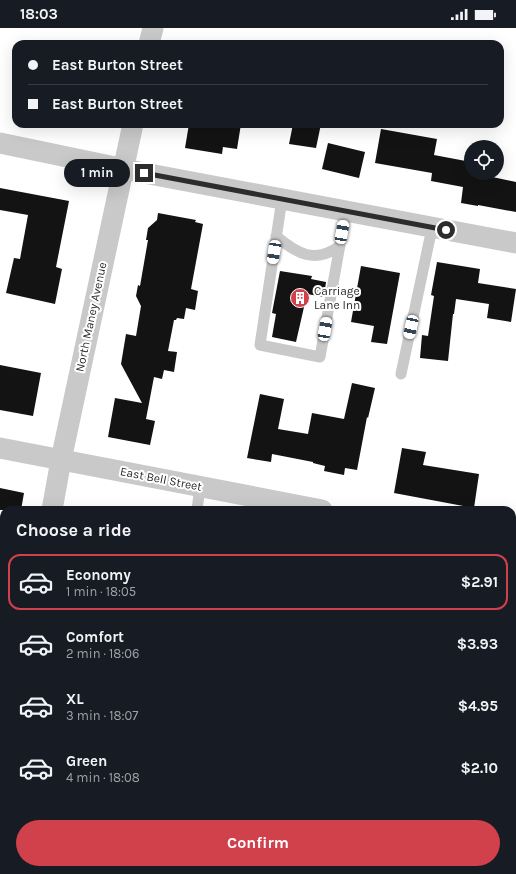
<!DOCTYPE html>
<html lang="en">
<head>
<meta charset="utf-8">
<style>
	body { margin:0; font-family:Karla,sans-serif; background:#20242c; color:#f1f3f6; height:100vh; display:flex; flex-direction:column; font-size:15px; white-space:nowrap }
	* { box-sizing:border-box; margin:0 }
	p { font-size:13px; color:#9ea1a6 }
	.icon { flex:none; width:22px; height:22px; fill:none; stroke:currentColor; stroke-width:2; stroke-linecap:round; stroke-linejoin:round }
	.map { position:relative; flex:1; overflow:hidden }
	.drawer { position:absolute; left:0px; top:478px; width:516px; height:368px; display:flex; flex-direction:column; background:#171b24; border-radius:12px 12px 0 0; box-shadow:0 4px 16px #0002 }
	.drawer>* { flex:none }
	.guide { position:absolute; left:12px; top:12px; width:492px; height:88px; border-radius:12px; box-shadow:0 4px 16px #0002; display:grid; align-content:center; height:88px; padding:0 16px; background:#171b24 }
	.buttons { position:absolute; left:464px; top:112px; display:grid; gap:8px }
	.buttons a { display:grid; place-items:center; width:40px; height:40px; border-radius:50%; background:#171b24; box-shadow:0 4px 16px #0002; font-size:20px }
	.end { position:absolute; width:18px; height:18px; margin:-9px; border:5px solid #2c2c2c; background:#fff; box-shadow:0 0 0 2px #fff }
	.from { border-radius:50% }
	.bubble { position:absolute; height:28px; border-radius:14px; background:#171b24; box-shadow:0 4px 16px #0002; font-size:13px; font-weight:700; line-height:28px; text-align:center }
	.car { position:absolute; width:12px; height:24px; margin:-12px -6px; border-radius:5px; box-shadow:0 0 3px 1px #0007; background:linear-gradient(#fff 24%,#345 0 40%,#fff 0 76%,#345 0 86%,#fff 0) }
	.guide b { display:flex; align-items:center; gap:14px; height:38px; font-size:15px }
	.guide b+b { border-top:1px solid #363941 }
	.guide i { width:10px; height:10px; background:#f1f3f6 }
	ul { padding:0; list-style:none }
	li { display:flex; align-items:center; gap:12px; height:56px; margin:0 8px 6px; padding:0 8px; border:2px solid transparent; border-radius:12px }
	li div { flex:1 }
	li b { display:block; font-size:15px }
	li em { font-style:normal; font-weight:700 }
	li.on { border-color:#d0414b }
	li>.icon { width:36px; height:36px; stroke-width:1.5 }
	h2 { padding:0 16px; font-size:18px; line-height:48px }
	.button { display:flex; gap:8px; margin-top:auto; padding:8px 16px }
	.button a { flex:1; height:46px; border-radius:24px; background:#d0414b; color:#fff; font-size:16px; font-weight:700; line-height:46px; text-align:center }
	.status { display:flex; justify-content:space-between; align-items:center; height:28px; padding:0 20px; background:#171b24; direction:ltr }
	.status svg { height:11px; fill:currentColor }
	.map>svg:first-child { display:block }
	.building { fill:#131313 }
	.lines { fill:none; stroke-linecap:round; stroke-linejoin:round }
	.lane { stroke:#c9c9c9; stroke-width:11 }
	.street { stroke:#c9c9c9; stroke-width:21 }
	.route { stroke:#2c2c2c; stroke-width:5 }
	.labels { text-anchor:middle; stroke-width:4; stroke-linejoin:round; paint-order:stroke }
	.poi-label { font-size:12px; fill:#2c2c2c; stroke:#fff; text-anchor:start }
	.street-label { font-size:12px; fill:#2c2c2c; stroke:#fff }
</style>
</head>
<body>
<div class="status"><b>18:03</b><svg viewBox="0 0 49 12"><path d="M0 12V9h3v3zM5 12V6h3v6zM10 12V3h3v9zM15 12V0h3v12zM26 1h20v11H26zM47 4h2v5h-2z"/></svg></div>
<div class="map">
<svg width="516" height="846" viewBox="0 0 516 846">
	<rect width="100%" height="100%" fill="#fff"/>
	<path class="building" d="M189 96H241L237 121 223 119 222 126 185 120Z
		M293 96H321L316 120 289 116Z
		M381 101 437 111 434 127 471 134V145H484L483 147 516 154V184L478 177V178L461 175 463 159 431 153 432 145 375 135Z
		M328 115 365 124 359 150 322 141Z
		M0 160 69 173 56 239 62 241 55 276 6 265 14 230 20 231 28 187 0 182Z
		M158 185 196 192 195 194 203 196 191 261 198 263 195 282 186 280 184 291 177 290 176 292H174L168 323 177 324 174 344 164 342 162 351 154 349 146 391 155 393 150 417 108 409 115 370 142 375 121 336 126 306 136 308 141 278 136 268 138 257 140 258 148 212H146L148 200 157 192Z
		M437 234 480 241 478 255 516 261 511 294 487 290 489 276 456 271 454 286H453L448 333 420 330 422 307 428 308 434 268 431 267Z
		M361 238 400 245 387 316 371 314 374 298 351 294Z
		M280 243 312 248 311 251 326 254 324 269 307 266 296 314 272 309 276 286 272 285Z
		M0 337 41 345 33 388 0 382Z
		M352 355 375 360 368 390 367 389 357 442 345 440 344 447 324 443 325 438 313 435V434L272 426 271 434 247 430 260 366 284 371 278 401 308 406 312 385 344 391Z
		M402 420 426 424 423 437 479 446 474 480 394 465Z
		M0 460 24 465 21 482H0Z"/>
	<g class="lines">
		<path class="lane" d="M282 171 260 317 320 329 346 183
			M276 208C297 226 315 236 340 218
			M401 346 432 200
			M197 482 200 459
			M0 698 4 699
			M141 846 142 842"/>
		<path class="street" d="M149 16 153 0
			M0 115 144 145 516 215
			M0 420 322 482
			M52 482 61 432 133 96
			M512 516 516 517
			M0 764 4 742
			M303 846 304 842"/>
	</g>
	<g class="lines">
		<path class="route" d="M144 145 446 202"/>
	</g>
	<defs>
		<symbol id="building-disc" viewBox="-11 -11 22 22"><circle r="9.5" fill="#d0414b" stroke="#fff"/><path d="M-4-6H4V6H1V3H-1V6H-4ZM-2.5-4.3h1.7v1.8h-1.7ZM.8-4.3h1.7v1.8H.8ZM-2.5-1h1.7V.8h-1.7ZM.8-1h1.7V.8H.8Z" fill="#fff"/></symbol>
	</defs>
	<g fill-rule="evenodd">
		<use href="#building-disc" x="289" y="259" width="22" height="22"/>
	</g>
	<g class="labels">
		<g class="poi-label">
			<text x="314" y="267">Carriage<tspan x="314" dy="14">Lane Inn</tspan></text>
		</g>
		<g class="street-label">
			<text transform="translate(91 289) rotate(-78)" y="4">North Maney Avenue</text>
			<text transform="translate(161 451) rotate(11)" y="4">East Bell Street</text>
		</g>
	</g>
</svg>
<div class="buttons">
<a><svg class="icon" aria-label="locate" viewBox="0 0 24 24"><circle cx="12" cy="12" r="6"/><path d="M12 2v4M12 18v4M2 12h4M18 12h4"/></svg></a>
</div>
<i class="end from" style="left:446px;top:202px"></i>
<i class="end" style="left:144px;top:145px"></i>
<div class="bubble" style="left:64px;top:131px;width:66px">1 min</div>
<i class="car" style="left:342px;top:204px;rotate:10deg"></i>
<i class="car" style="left:274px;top:224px;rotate:189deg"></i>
<i class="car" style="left:411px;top:299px;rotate:192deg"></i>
<i class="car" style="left:325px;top:301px;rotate:10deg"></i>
<div class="guide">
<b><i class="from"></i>East Burton Street</b>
<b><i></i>East Burton Street</b>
</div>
<section class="drawer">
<h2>Choose a ride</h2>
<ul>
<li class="on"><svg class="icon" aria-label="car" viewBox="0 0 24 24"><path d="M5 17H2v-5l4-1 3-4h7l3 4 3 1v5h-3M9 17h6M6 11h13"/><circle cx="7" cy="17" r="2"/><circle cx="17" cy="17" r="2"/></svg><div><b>Economy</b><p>1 min · 18:05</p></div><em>$2.91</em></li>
<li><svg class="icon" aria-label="car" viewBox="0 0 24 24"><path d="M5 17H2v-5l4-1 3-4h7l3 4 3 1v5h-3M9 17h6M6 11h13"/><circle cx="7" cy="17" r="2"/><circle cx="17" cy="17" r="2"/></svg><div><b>Comfort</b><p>2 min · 18:06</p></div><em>$3.93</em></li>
<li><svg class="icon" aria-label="car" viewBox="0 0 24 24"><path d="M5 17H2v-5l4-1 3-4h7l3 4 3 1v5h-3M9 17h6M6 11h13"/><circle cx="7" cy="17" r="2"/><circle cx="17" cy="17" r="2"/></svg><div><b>XL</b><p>3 min · 18:07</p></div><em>$4.95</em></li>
<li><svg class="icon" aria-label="car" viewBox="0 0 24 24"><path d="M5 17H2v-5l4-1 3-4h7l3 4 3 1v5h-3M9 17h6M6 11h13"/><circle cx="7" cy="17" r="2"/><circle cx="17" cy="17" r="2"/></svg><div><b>Green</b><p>4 min · 18:08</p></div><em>$2.10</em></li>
</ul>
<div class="button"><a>Confirm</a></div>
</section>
</div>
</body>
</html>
